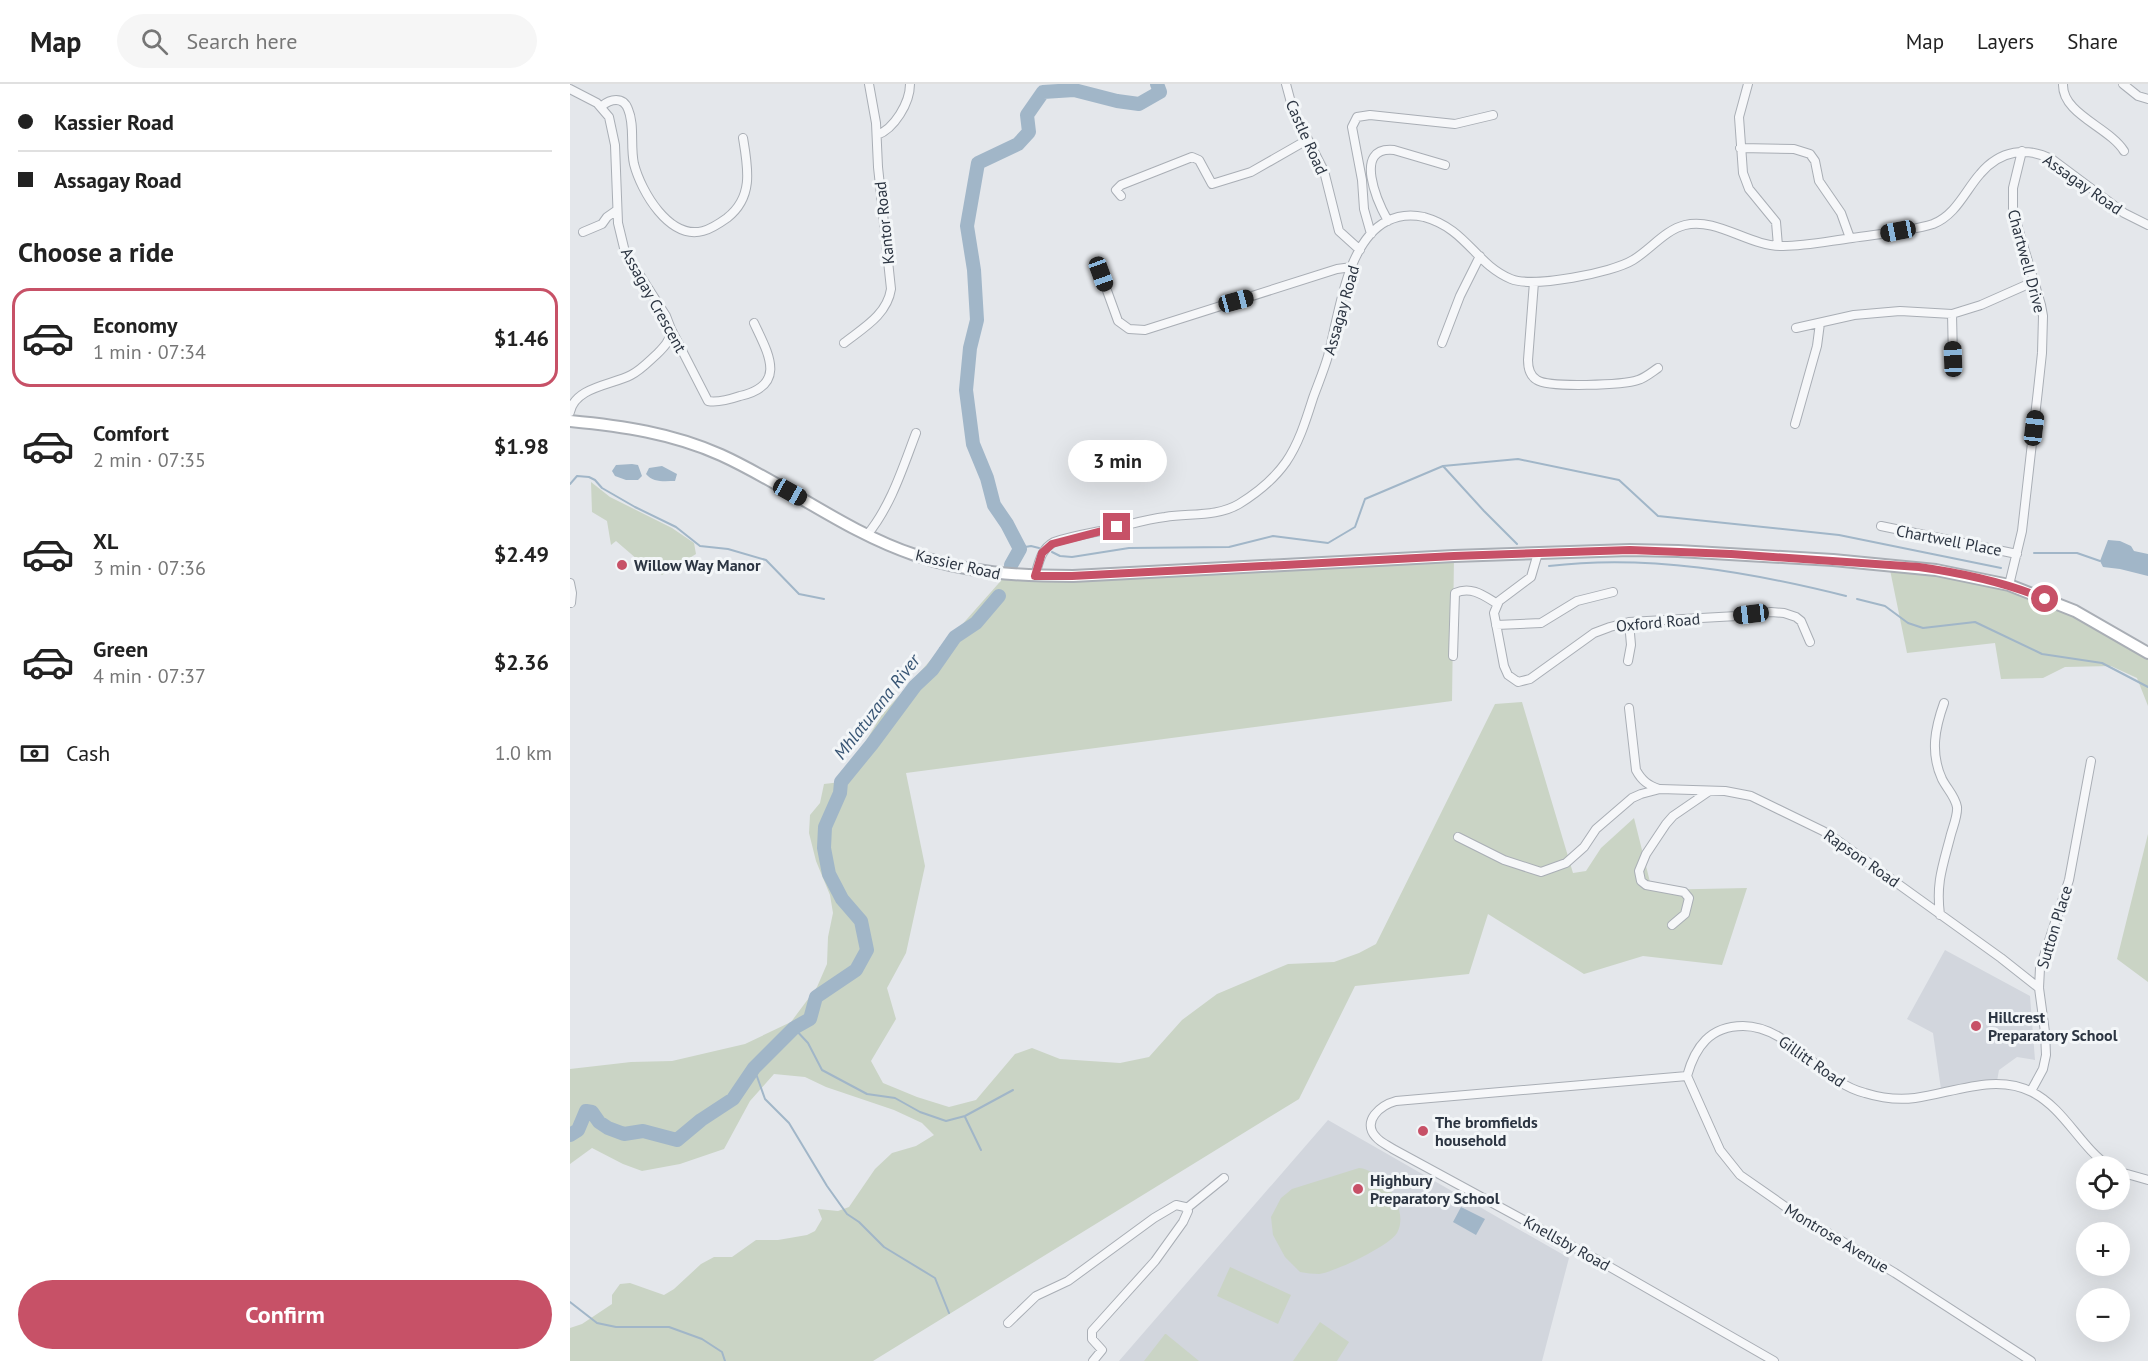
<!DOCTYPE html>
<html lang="en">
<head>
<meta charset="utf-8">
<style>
	body { margin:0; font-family:"PT Sans",sans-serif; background:#f6f6f6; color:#222; height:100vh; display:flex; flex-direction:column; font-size:22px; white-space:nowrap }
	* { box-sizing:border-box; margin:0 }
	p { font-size:20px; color:#767676 }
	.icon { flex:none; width:33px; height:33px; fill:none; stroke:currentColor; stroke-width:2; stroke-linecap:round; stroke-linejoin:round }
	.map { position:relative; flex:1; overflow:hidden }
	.details { display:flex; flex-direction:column; background:#fff; width:570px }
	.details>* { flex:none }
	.hud { display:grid; align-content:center; height:132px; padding:0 18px; background:#fff }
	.tools { position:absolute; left:1506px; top:1072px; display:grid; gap:12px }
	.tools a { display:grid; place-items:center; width:54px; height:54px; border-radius:50%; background:#fff; box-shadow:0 6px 24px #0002; font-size:30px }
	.end { position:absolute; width:27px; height:27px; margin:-14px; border:8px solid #c75167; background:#fff; box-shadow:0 0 0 3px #fff }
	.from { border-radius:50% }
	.bubble { position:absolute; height:42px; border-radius:21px; background:#fff; box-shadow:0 6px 24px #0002; font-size:20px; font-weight:700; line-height:42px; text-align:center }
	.car { position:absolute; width:18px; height:36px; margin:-18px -9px; border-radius:8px; box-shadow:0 0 4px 2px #0007; background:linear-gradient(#222 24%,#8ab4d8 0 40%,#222 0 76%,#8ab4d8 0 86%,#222 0) }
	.hud b { display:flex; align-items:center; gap:21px; height:57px; font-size:22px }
	.hud b+b { border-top:2px solid #e0e0e0 }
	.hud i { width:15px; height:15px; background:#222 }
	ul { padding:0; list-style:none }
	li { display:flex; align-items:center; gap:18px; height:99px; margin:0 12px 9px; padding:0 6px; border:3px solid transparent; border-radius:18px }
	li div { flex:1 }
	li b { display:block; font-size:22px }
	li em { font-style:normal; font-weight:700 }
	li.selected { border-color:#c75167 }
	li>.icon { width:54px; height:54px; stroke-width:1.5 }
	h2 { padding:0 18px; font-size:27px; line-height:72px }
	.pay { display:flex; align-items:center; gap:15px; height:66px; padding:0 18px; font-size:22px }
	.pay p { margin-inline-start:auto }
	.action { display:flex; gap:12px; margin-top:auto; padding:12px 18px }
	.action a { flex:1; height:69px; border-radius:36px; background:#c75167; color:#fff; font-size:24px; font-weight:700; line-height:69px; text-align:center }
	header { display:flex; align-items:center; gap:36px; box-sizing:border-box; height:84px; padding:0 30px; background:#fff; border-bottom:2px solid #e0e0e0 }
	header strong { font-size:28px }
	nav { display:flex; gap:33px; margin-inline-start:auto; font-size:21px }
	.search { width:420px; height:54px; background:#f6f6f6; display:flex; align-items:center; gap:15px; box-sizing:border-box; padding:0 21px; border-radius:33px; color:#767676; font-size:22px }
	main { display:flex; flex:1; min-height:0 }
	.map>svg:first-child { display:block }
	.built { fill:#d2d6dd }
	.green { fill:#cad4c5 }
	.water { fill:#a1b6c8 }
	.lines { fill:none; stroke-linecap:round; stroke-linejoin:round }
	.stream { stroke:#a1b6c8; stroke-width:2 }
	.river { stroke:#a1b6c8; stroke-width:14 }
	.minor-casing { stroke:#a9aeb5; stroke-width:10 }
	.secondary-casing { stroke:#a9aeb5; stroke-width:14 }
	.minor { stroke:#f6f7f9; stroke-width:8 }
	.secondary { stroke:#fff; stroke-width:10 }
	.route { stroke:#c75167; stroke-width:8 }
	.poi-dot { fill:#c75167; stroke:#f3f6f8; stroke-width:2 }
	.labels { text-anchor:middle; stroke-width:6; stroke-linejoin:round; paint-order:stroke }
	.street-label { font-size:16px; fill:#2c3542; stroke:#f3f6f8 }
	.poi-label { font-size:16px; font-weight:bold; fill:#2c3542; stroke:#f3f6f8; text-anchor:start }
	.water-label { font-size:18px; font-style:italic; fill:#385574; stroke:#f3f6f8 }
</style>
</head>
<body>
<header>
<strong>Map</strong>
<div class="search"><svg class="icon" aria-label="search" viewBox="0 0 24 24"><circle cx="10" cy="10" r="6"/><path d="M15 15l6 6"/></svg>Search here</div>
<nav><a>Map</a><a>Layers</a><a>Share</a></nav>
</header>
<main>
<section class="details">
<div class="hud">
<b><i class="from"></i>Kassier Road</b>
<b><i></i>Assagay Road</b>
</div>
<h2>Choose a ride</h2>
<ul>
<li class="selected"><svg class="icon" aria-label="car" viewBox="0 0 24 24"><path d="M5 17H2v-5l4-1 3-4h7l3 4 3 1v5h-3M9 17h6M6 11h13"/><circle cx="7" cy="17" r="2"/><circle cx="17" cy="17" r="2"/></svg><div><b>Economy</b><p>1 min · 07:34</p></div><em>$1.46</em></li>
<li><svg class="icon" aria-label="car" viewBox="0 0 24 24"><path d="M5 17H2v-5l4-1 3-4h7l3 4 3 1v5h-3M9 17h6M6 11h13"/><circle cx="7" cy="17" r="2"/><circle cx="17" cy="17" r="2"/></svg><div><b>Comfort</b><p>2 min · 07:35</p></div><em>$1.98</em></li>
<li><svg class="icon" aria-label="car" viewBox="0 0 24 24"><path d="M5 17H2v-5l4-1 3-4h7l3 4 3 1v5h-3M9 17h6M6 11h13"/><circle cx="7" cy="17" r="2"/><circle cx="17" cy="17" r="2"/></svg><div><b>XL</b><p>3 min · 07:36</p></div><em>$2.49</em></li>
<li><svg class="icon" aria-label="car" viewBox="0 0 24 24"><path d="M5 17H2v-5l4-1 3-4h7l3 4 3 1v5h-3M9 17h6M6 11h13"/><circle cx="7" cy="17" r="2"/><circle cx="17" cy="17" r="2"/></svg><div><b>Green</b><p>4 min · 07:37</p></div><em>$2.36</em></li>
</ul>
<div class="pay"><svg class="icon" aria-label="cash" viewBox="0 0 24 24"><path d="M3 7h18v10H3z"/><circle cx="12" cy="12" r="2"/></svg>Cash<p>1.0 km</p></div>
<div class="action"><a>Confirm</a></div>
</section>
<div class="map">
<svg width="1578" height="1277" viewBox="0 0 1578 1277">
	<rect width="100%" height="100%" fill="#e4e7eb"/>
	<path class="built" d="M1375 866 1460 912 1465 976 1447 973 1429 986 1427 997 1371 1005 1363 949 1337 935Z
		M758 1036 999 1174 972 1277H549Z"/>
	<path class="green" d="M21 398 40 413 102 444 124 459 126 470 92 491 78 479 75 482 46 457 41 461 37 437 22 428Z
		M884 472 882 617 336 689 355 782 336 869 317 904 326 935 301 977 313 999 347 1013 379 1023 406 1016 445 970 462 964 490 975 550 979 579 973 612 936 647 910 718 880 764 878 789 869 806 860 925 620 952 618 1003 789 1016 787 1031 764 1064 734 1082 806 1177 804 1152 881 1073 872 1014 890 918 830 899 890 785 902 729 1015 303 1277H0V1244L12 1240 42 1220V1211L50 1200 60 1199 94 1211 104 1205 131 1180 144 1173H162L186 1156H208L237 1151 245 1147 252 1135 248 1125 268 1127 279 1123 305 1085 322 1069 346 1062 364 1051 352 1039 324 1026 256 1003 235 993 204 990 180 1017 154 1065 110 1080 72 1087 53 1080 22 1064 0 1080V985L61 978 102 977 175 960 221 938 247 903 257 880 258 853 263 829 260 811 246 777 239 749 240 731 250 719 254 700 271 698 311 632 436 491Z
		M1319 481 1464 510 1578 569V622L1567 594 1541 582 1495 583 1473 594 1431 595 1425 559 1337 569Z
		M1578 750V898L1547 875Z
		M789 1084C813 1086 840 1126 827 1149 819 1162 765 1188 749 1190 743 1190 736 1189 730 1188L715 1173 703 1151 701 1133 711 1114 722 1105Z
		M660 1183 721 1211 708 1240 647 1212Z
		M750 1238 779 1258 767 1277H723Z
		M595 1250H596L629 1277H574Z"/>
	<path class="water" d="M62 380 68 381 72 392 68 396H56L45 392 42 387 46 381Z
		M92 382 107 390 105 397C95 397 83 399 76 390L79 384Z
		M1538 456 1550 457 1561 462 1564 467 1578 470V492L1550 485 1533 483 1530 477Z
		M891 1123 915 1135 906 1151 883 1138Z"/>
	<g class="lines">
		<path class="stream" d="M408 79 410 81
			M873 382 914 427 947 460
			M0 400 7 392 19 393 25 396 32 404 65 423 106 443 130 462 158 465 196 476 229 510 254 515
			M449 464 461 462 469 464
			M482 468 490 472 502 473 559 464 659 463 703 452 758 459 785 443 795 415 873 382 948 375 1049 396 1088 432 1269 451 1431 484
			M1464 469H1507L1530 477
			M979 482C1078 470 1180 488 1276 512
			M1287 515 1315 522 1338 539 1353 544 1405 538 1472 570 1532 579 1578 603
			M370 564 376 567
			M224 944 238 959 252 986 297 1010 325 1014 350 1028 376 1037 395 1032 443 1006
			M184 984 195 1015 219 1039 257 1102 277 1130 289 1138 314 1163 365 1194 379 1229
			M395 1033 411 1066
			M0 1218 27 1239 46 1243H99L132 1255 152 1268 155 1277"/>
		<path class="river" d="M441 481 450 465 437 440 424 421 417 394 403 360 396 306 400 264 407 236 404 186 397 142 408 79 448 60 459 48 457 31 473 8 504 6 547 17 569 20 590 8 587 0
			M0 1051 8 1046 16 1027 22 1028 29 1038 38 1044 54 1050 73 1047 107 1056 131 1036 163 1015 184 984 224 944 240 935 246 913 286 886 297 866 291 837 272 815 259 790 254 764 255 743 270 709 271 698 302 660 345 602 362 586 385 553 406 539 429 512"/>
		<defs>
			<path id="minor" d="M716 0 723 26 754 87 769 147 790 166
				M1178 0 1169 33 1173 89 1179 105 1206 138 1208 162
				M1493 0C1492 30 1539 43 1554 67
				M1553 0 1568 12 1578 15
				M0 5 27 19 39 33 45 61 48 139 55 168 96 232 101 245 138 317C148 319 161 315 170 312 218 301 198 269 184 239
				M32 22C40 15 53 12 58 25 65 41 60 62 64 80 71 107 99 156 133 147 141 145 150 139 157 134 184 113 178 84 173 54
				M307 51C324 45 340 19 340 0
				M1170 64 1224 65 1240 70 1245 77 1249 97 1271 129 1280 154
				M551 112 546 106 551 101 622 73 629 76 642 100 681 88 737 56
				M818 137C808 119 782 62 824 66L875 81
				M13 148 32 140 37 133 47 126
				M801 150 794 125 792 96 782 43 787 33 800 31 885 40 923 31
				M531 190 548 237 559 245 575 246 767 185 782 183
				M964 198 958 276C958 284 960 292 967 296 979 304 1054 301 1068 296 1075 294 1082 288 1088 284
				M1382 230 1383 275
				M1226 244 1284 231 1330 227 1382 230 1411 221 1463 198
				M274 259C293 244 317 231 321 205L308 83 306 39 299 0
				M872 259 890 212 910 172
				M0 328C5 303 42 301 61 291 71 286 79 277 87 270 94 263 100 257 101 247
				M1225 340 1247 262 1250 239
				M1311 442 1447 470
				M297 451C321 422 333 383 346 349
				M968 469 961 493 929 517 924 529 934 582 938 591 948 598 960 595 1024 549 1040 543 1059 538 1167 532 1201 528 1214 529 1226 533 1231 537 1240 558
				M465 492C469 478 471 465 484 458 502 452 521 449 540 445 558 441 577 435 595 433 620 429 647 433 669 420 687 409 704 395 716 378 729 359 736 336 743 314 748 300 754 286 758 272 769 232 776 158 817 137 829 131 841 130 854 133 897 145 905 180 941 195 963 204 1042 189 1063 176 1081 165 1095 146 1115 141 1147 133 1180 163 1213 162 1236 162 1259 157 1282 154 1308 150 1337 148 1363 140 1386 131 1395 107 1410 90 1430 66 1457 62 1483 76L1554 129 1578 141
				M0 499 2 509 1 519
				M1439 501 1452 447 1468 306 1472 269 1473 232 1471 221 1443 127V104L1452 67
				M926 541 971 539 1007 517 1043 508
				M883 572 885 509C901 502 913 511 926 519
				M1058 577 1061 561 1059 538
				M1059 624 1066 686C1072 697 1078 701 1089 705
				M888 753 934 776 971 788 996 779 1014 763 1026 745 1062 714 1071 710 1090 705 1155 707 1181 712 1253 747 1267 756 1431 874 1469 904
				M1370 831C1366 800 1372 784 1380 754 1382 745 1388 732 1387 723 1385 712 1377 705 1372 695 1360 669 1365 644 1374 619
				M1102 841 1115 830 1119 814 1114 808 1076 801 1071 797 1069 787 1076 770 1096 740 1103 732 1138 708
				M1117 992 826 1017C811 1021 791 1037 806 1053 810 1058 817 1061 823 1065L1033 1179 1204 1277
				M1117 992C1125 963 1140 942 1173 942 1220 942 1250 998 1295 1009 1311 1014 1329 1016 1345 1014 1383 1009 1425 989 1462 1008 1495 1025 1510 1063 1540 1083
				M1117 992 1150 1066 1170 1091 1223 1128 1325 1189 1461 1277
				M1461 1007 1473 985 1476 971 1475 948 1469 904 1470 884 1499 796 1521 677
				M1550 1088 1578 1096
				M617 1124 654 1094
				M438 1239 466 1212 498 1197 584 1134 606 1121 615 1123 618 1127 613 1138 585 1177 522 1247V1255L532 1266 523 1277"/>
			<path id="secondary" d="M0 337C52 342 102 349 151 371 217 401 276 448 345 471 398 489 447 492 503 492L884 472 1060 466 1108 467 1263 476 1366 486 1439 501 1505 527 1578 569"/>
		</defs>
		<use href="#minor" class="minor-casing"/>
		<use href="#secondary" class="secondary-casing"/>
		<use href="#minor" class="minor"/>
		<use href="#secondary" class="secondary"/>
	</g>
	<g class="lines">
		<path class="route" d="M547 443 482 460 472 469 465 492H502L884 472 1060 466 1161 470 1349 483C1392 489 1435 498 1475 515"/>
	</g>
	<g class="poi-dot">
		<circle cx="52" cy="481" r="6"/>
		<circle cx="1406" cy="942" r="6"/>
		<circle cx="853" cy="1047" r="6"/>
		<circle cx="788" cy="1105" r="6"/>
	</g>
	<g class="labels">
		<g class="street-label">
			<text transform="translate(737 53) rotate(66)" y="6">Castle Road</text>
			<text transform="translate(1513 100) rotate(35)" y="6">Assagay Road</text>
			<text transform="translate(314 139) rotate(-96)" y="6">Kantor Road</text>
			<text transform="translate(1457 177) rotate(75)" y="6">Chartwell Drive</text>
			<text transform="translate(84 216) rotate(61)" y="6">Assagay Crescent</text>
			<text transform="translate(771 226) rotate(-74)" y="6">Assagay Road</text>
			<text transform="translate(1379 456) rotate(11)" y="6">Chartwell Place</text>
			<text transform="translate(388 480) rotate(13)" y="6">Kassier Road</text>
			<text transform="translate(1088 538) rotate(-5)" y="6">Oxford Road</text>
			<text transform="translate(1292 774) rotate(35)" y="6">Rapson Road</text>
			<text transform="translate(1484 843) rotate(-73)" y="6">Sutton Place</text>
			<text transform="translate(1242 977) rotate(35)" y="6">Gillitt Road</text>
			<text transform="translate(1267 1154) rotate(31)" y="6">Montrose Avenue</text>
			<text transform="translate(997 1159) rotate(29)" y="6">Knellsby Road</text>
		</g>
		<g class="poi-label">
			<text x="64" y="487">Willow Way Manor</text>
			<text x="1418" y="939">Hillcrest<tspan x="1418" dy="18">Preparatory School</tspan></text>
			<text x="865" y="1044">The bromfields<tspan x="865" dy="18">household</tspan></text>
			<text x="800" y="1102">Highbury<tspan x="800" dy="18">Preparatory School</tspan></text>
		</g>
		<g class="water-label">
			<text transform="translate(307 623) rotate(-52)" y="6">Mhlatuzana River</text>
		</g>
	</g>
</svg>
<div class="tools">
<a><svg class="icon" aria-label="locate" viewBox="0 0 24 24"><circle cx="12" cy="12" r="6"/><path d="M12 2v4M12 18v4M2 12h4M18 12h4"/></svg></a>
<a>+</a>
<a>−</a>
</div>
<i class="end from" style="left:1475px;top:515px"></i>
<i class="end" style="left:547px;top:443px"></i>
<div class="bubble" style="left:498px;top:356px;width:99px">3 min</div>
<i class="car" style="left:1328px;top:147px;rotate:259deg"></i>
<i class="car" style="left:531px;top:190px;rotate:160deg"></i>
<i class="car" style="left:666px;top:217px;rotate:75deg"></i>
<i class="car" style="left:1383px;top:275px;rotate:358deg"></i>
<i class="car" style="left:1464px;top:344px;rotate:7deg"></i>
<i class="car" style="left:220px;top:408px;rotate:119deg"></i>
<i class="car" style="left:1181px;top:530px;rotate:263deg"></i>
</div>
</main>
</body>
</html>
